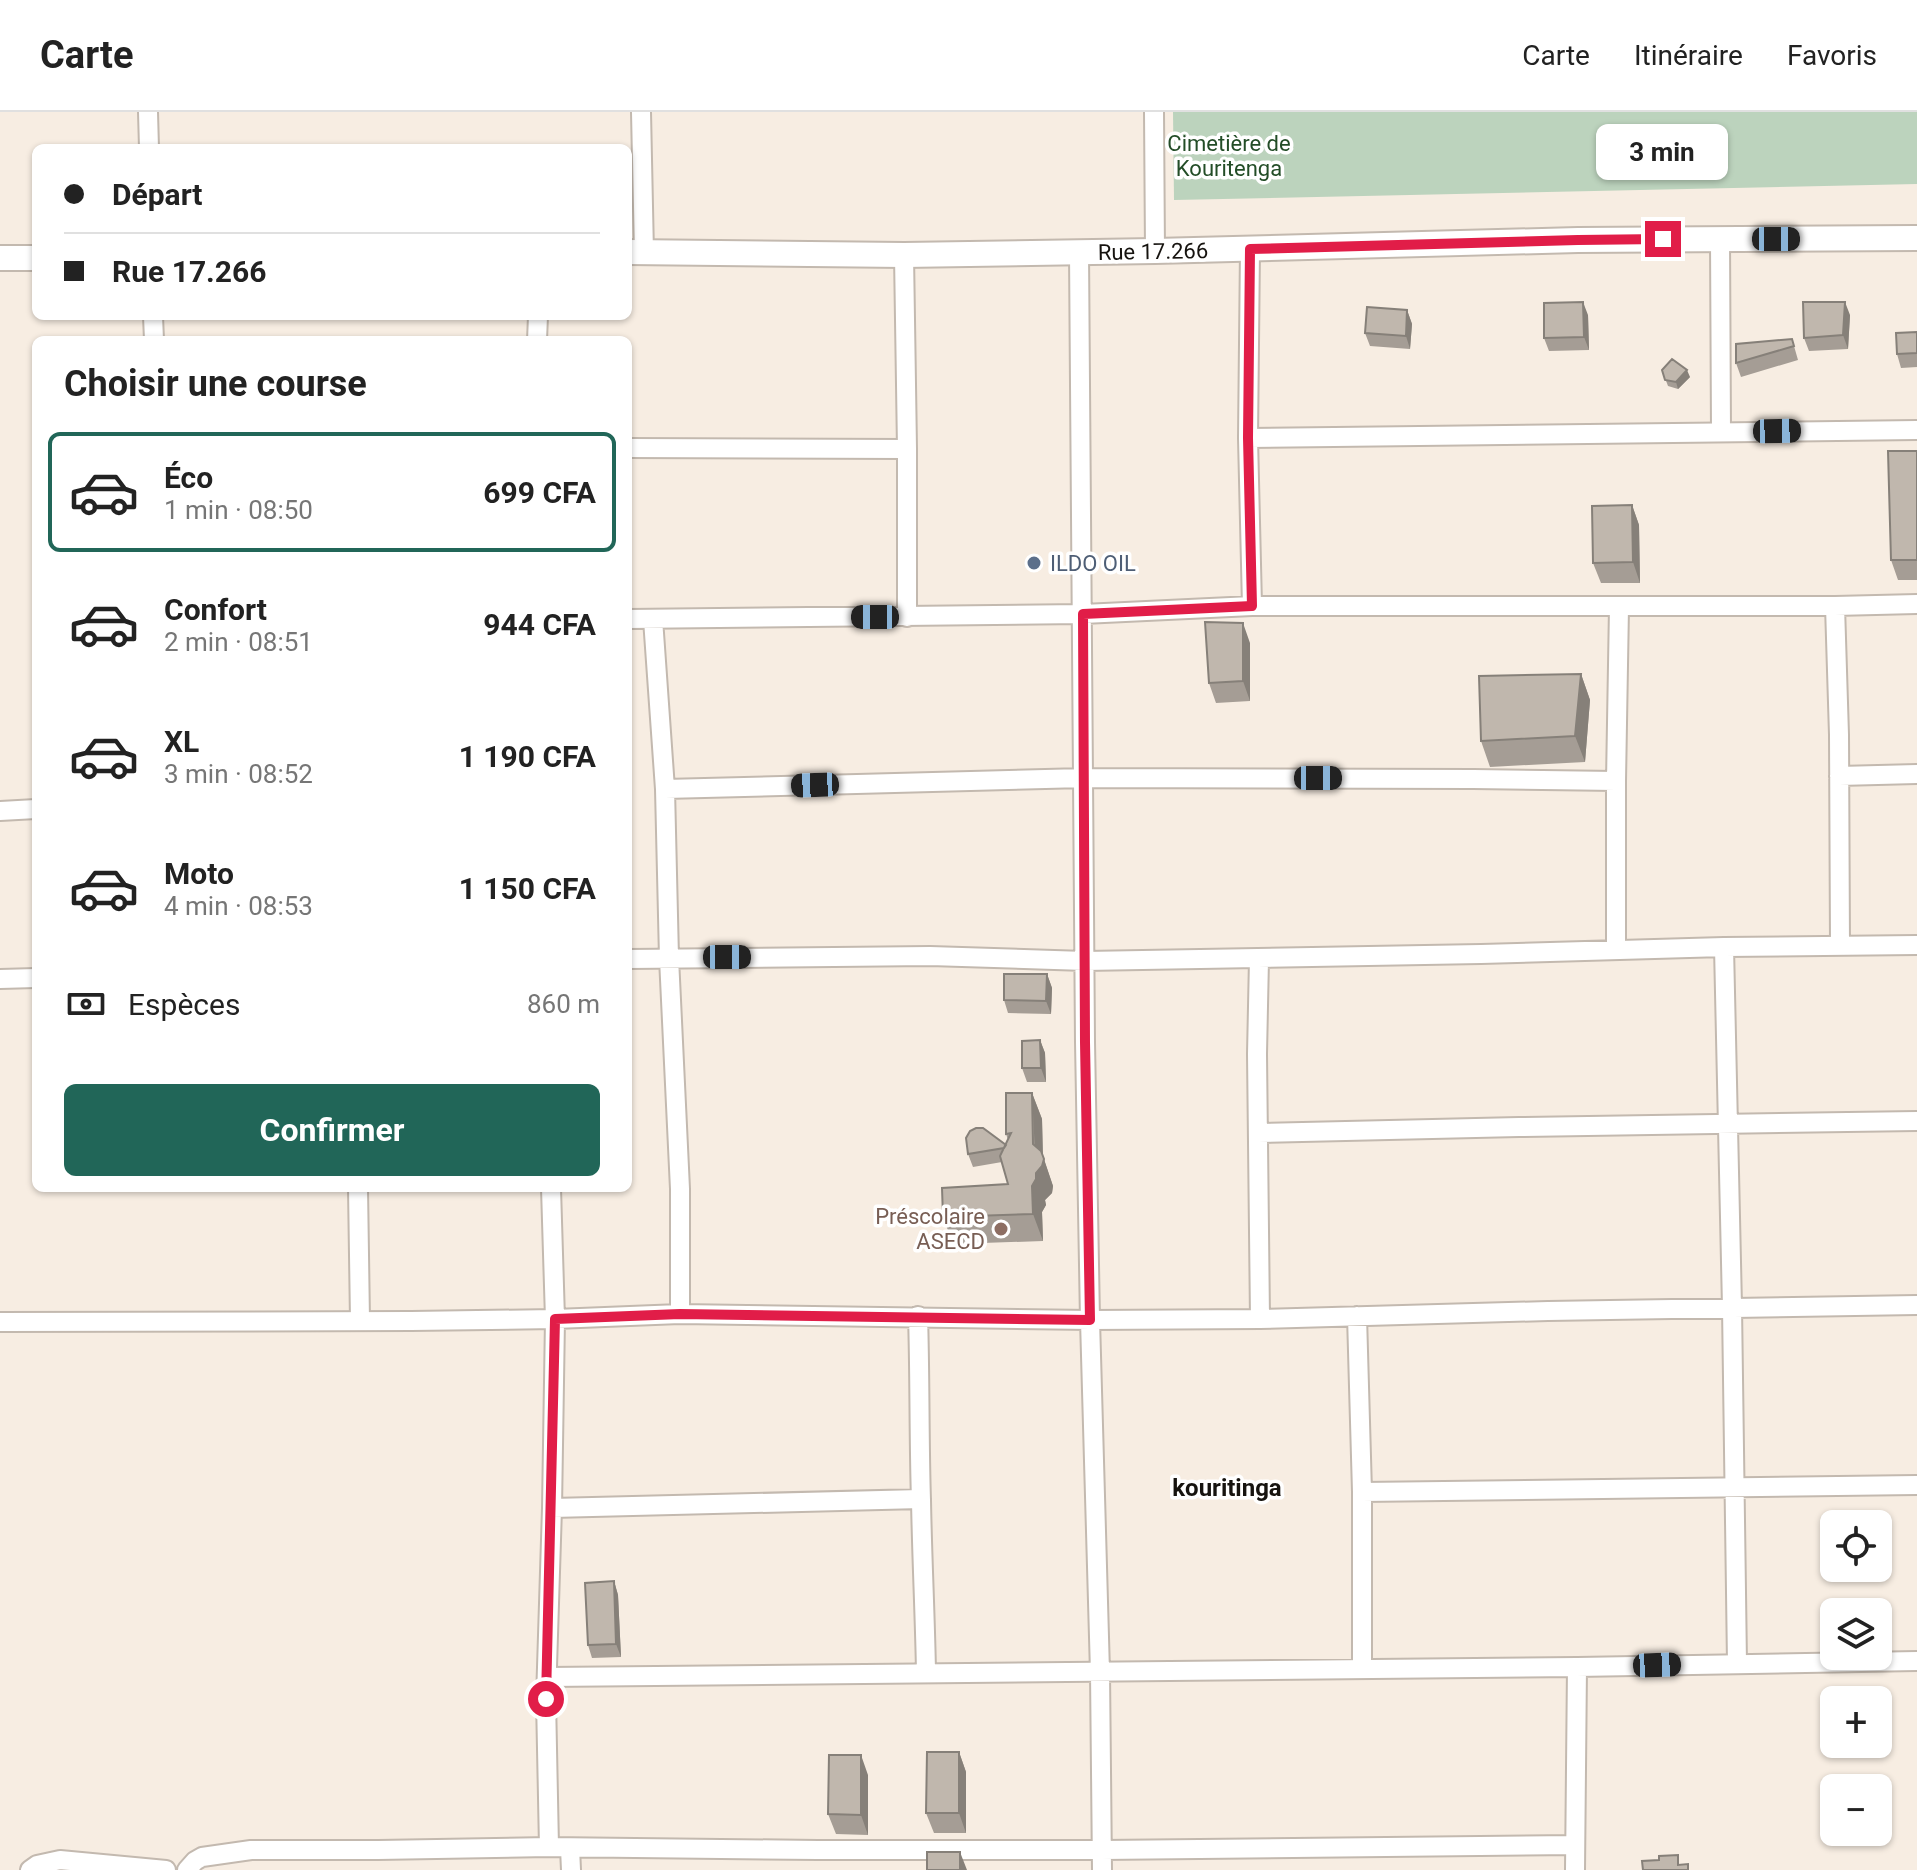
<!DOCTYPE html>
<html lang="fr">
<head>
<meta charset="utf-8">
<style>
	body { margin:0; font-family:Roboto,sans-serif; background:#f6f6f6; color:#222; height:100vh; display:flex; flex-direction:column; font-size:30px; white-space:nowrap }
	* { box-sizing:border-box; margin:0 }
	p { font-size:26px; color:#767676 }
	.icon { flex:none; width:44px; height:44px; fill:none; stroke:currentColor; stroke-width:2; stroke-linecap:round; stroke-linejoin:round }
	.map { position:relative; flex:1; overflow:hidden }
	.sheet { position:absolute; left:32px; top:224px; width:600px; height:856px; display:flex; flex-direction:column; background:#fff; border-radius:12px; box-shadow:0 2px 6px #0004 }
	.sheet>* { flex:none }
	.banner { position:absolute; left:32px; top:32px; width:600px; height:176px; border-radius:12px; box-shadow:0 2px 6px #0004; display:grid; align-content:center; height:176px; padding:0 32px; background:#fff }
	.controls { position:absolute; left:1820px; top:1398px; display:grid; gap:16px }
	.controls a { display:grid; place-items:center; width:72px; height:72px; border-radius:12px; background:#fff; box-shadow:0 2px 6px #0004; font-size:40px }
	.end { position:absolute; width:36px; height:36px; margin:-18px; border:10px solid #e11d48; background:#fff; box-shadow:0 0 0 4px #fff }
	.from { border-radius:50% }
	.bubble { position:absolute; height:56px; border-radius:12px; background:#fff; box-shadow:0 2px 6px #0004; font-size:26px; font-weight:700; line-height:56px; text-align:center }
	.car { position:absolute; width:24px; height:48px; margin:-24px -12px; border-radius:10px; box-shadow:0 0 6px 2px #0007; background:linear-gradient(#222 24%,#8ab4d8 0 40%,#222 0 76%,#8ab4d8 0 86%,#222 0) }
	.banner b { display:flex; align-items:center; gap:28px; height:76px; font-size:30px }
	.banner b+b { border-top:2px solid #e0e0e0 }
	.banner i { width:20px; height:20px; background:#222 }
	ul { padding:0; list-style:none }
	li { display:flex; align-items:center; gap:24px; height:120px; margin:0 16px 12px; padding:0 16px; border:4px solid transparent; border-radius:12px }
	li div { flex:1 }
	li b { display:block; font-size:30px }
	li em { font-style:normal; font-weight:700 }
	li.active { border-color:#216658 }
	li>.icon { width:72px; height:72px; stroke-width:1.5 }
	h2 { padding:0 32px; font-size:36px; line-height:96px }
	.pay { display:flex; align-items:center; gap:20px; height:88px; padding:0 32px; font-size:30px }
	.pay p { margin-inline-start:auto }
	.cta { display:flex; gap:16px; margin-top:auto; padding:16px 32px }
	.cta a { flex:1; height:92px; border-radius:12px; background:#216658; color:#fff; font-size:32px; font-weight:700; line-height:92px; text-align:center }
	header { display:flex; align-items:center; gap:48px; box-sizing:border-box; height:112px; padding:0 40px; background:#fff; border-bottom:2px solid #e0e0e0 }
	header strong { font-size:38px }
	nav { display:flex; gap:44px; margin-inline-start:auto; font-size:28px }
	.map>svg:first-child { display:block }
	.green { fill:#bcd3bd }
	.lines { fill:none; stroke-linecap:round; stroke-linejoin:round }
	.minor-casing { stroke:#c3b9af; stroke-width:22 }
	.secondary-casing { stroke:#c3b9af; stroke-width:28 }
	.minor { stroke:#fff; stroke-width:18 }
	.secondary { stroke:#fff; stroke-width:24 }
	.wall { fill:#a59d95 }
	.shaded-wall { fill:#868079 }
	.building { fill:#c0b7ad; stroke:#868079; stroke-width:2 }
	.route { stroke:#e11d48; stroke-width:10 }
	.service-dot { fill:#5c6f8a; stroke:#fff; stroke-width:3 }
	.education-dot { fill:#8d6e63; stroke:#fff; stroke-width:3 }
	.labels { text-anchor:middle; stroke-width:7; stroke-linejoin:round; paint-order:stroke }
	.park-label { font-size:22px; fill:#234d27; stroke:#fff }
	.street-label { font-size:22px; fill:#16130f; stroke:#fff }
	.service-label { font-size:22px; fill:#4e5e75; stroke:#fff; text-anchor:start }
	.education-label { font-size:22px; fill:#785e54; stroke:#fff; text-anchor:end }
	.neighbourhood-label { font-size:24px; font-weight:bold; fill:#16130f; stroke:#fff }
</style>
</head>
<body>
<header>
<strong>Carte</strong>
<nav><a>Carte</a><a>Itinéraire</a><a>Favoris</a></nav>
</header>
<div class="map">
<svg width="1917" height="1758" viewBox="0 0 1917 1758">
	<rect width="100%" height="100%" fill="#f7ede2"/>
	<path class="green" d="M1173 0H1917V72L1174 88Z"/>
	<g class="lines">
		<defs>
			<path id="minor" d="M148 0 149 36
				M641 0 644 141
				M1154 0 1155 139
				M1720 127 1721 320
				M1250 137 1248 326 1252 494
				M1079 140 1085 930 1090 1208 1100 1560 1102 1758
				M904 143 907 337V505
				M153 204 154 228
				M537 228 538 204
				M1248 326 1917 318
				M628 336 907 337
				M1835 494 1839 623 1840 833
				M628 507 1083 502 1252 494H1835L1917 492
				M653 507 665 677 669 846 680 1077V1202
				M1839 664 1917 662
				M665 677 1084 666 1473 667 1616 669
				M0 699 36 697
				M1724 835 1732 1195 1737 1551
				M1616 838V669L1619 495
				M628 847 930 844 1085 849 1481 842 1724 835 1917 833
				M1259 847 1257 942 1260 1207
				M0 867 36 866
				M1258 1021 1519 1015 1917 1009
				M358 1076 360 1209
				M551 1076 555 1207 552 1396 921 1387
				M918 1204C920 1266 919 1327 921 1388 922 1446 925 1503 926 1560
				M1357 1204 1362 1380V1556
				M0 1210 411 1209 555 1207 680 1202 1090 1208 1260 1207 1548 1199 1917 1193
				M1362 1380 1917 1373
				M547 1565 1577 1555 1917 1549
				M549 1735 546 1587 552 1396
				M570 1736 571 1758
				M30 1758 37 1753 60 1748 166 1758
				M187 1758 195 1749 202 1745 251 1738H378L549 1735 818 1738H1102L1575 1733
				M1575 1758 1577 1555"/>
			<path id="secondary" d="M628 140 904 143 1155 139 1578 128 1917 126
				M0 146H36"/>
		</defs>
		<use href="#minor" class="minor-casing"/>
		<use href="#secondary" class="secondary-casing"/>
		<use href="#minor" class="minor"/>
		<use href="#secondary" class="secondary"/>
	</g>
	<path class="wall" d="M1407 198 1412 212 1410 237 1370 234 1365 221Z
		M1588 203 1589 238 1549 239 1544 226Z
		M1850 203 1848 237 1809 239 1804 226Z
		M1917 220V255L1901 256 1897 242Z
		M1792 227 1798 248 1741 265 1736 251Z
		M1662 258 1690 265 1678 277 1668 274Z
		M1917 339V468H1898L1891 448Z
		M1632 393 1639 413 1640 471H1601L1593 451Z
		M1250 531V589L1216 591 1209 571Z
		M1581 562 1590 588 1585 650 1490 655 1481 629Z
		M1047 862 1052 876 1051 902 1008 901 1004 888Z
		M1040 928 1045 941 1046 970H1027L1022 956Z
		M1032 981 1042 1007 1043 1045 1053 1074 1052 1081 1045 1088 1046 1093 1042 1100 1043 1129 953 1132 943 1105 1008 1072 1002 1050 973 1055 968 1042 1006 1033 1008 1028 1006 1022Z
		M614 1469 618 1483 621 1545 592 1546 588 1533Z
		M959 1640 966 1660V1721H934L926 1701Z
		M868 1663V1723L836 1722 828 1702Z"/>
	<path class="shaded-wall" d="M1583 190 1588 203 1589 238 1584 225Z
		M1845 190 1850 203 1848 237 1843 223Z
		M1407 198 1412 212 1410 237 1406 224Z
		M1687 258 1690 265 1678 277 1676 270Z
		M1632 393 1639 413 1640 471 1633 450Z
		M1243 511 1250 531V589L1243 569Z
		M1581 562 1590 588 1585 650 1575 624Z
		M1047 862 1052 876 1051 902 1046 889Z
		M1040 928 1045 941 1046 970 1041 956Z
		M1032 981 1042 1007 1043 1050 1044 1047 1053 1074 1052 1081 1045 1088 1046 1093 1042 1100 1043 1129 1033 1102 1032 1074 1036 1061Z
		M614 1469 618 1483 621 1545 616 1532Z
		M959 1640 966 1660V1721L959 1701Z
		M861 1643 868 1663V1723L861 1703Z
		M960 1740 967 1758H960Z"/>
	<path class="building" d="M1583 190 1584 225 1544 226V191Z
		M1803 190H1845L1843 223 1804 226Z
		M1367 195 1407 198 1406 224 1365 221Z
		M1917 220V241L1897 242 1896 221Z
		M1792 227 1794 234 1736 251V232Z
		M1672 247 1687 258 1676 270 1665 268 1662 258Z
		M1888 339H1917V448H1891Z
		M1632 393 1633 450 1593 451 1592 394Z
		M1205 510 1243 511V569L1209 571Z
		M1581 562 1575 624 1481 629 1479 564Z
		M1004 862H1047L1046 889 1004 888Z
		M1040 928 1041 956H1022V929Z
		M1006 981H1032L1033 1032 1041 1039 1044 1047 1042 1054 1036 1061V1067L1032 1074 1033 1102 943 1105 942 1076 1008 1072 1000 1044 1011 1021 1006 1022Z
		M976 1016H983L1006 1033 1004 1036 968 1042 966 1026 970 1019Z
		M614 1469 616 1532 588 1533 585 1471Z
		M927 1640H959V1701H926Z
		M829 1643H861V1703L828 1702Z
		M927 1740H960V1758H927Z
		M1678 1743V1753L1688 1752V1758H1643L1642 1749 1659 1748V1744Z"/>
	<g class="lines">
		<path class="route" d="M546 1587 555 1207 680 1202 1090 1208 1085 930 1083 502 1252 494 1248 326 1250 137 1578 128 1663 127"/>
	</g>
	<circle class="service-dot" cx="1034" cy="451" r="8"/>
	<circle class="education-dot" cx="1001" cy="1117" r="8"/>
	<g class="labels">
		<g class="park-label">
			<text x="1229" y="39">Cimetière de<tspan x="1229" dy="25">Kouritenga</tspan></text>
		</g>
		<g class="street-label">
			<text transform="translate(1153 139) rotate(-1)" y="8">Rue 17.266</text>
		</g>
		<g class="service-label">
			<text x="1050" y="459">ILDO OIL</text>
		</g>
		<g class="education-label">
			<text x="985" y="1112">Préscolaire<tspan x="985" dy="25">ASECD</tspan></text>
		</g>
		<g class="neighbourhood-label">
			<text x="1227" y="1384">kouritinga</text>
		</g>
	</g>
</svg>
<div class="controls">
<a><svg class="icon" aria-label="locate" viewBox="0 0 24 24"><circle cx="12" cy="12" r="6"/><path d="M12 2v4M12 18v4M2 12h4M18 12h4"/></svg></a>
<a><svg class="icon" aria-label="layers" viewBox="0 0 24 24"><path d="M12 4l9 5-9 5-9-5zM3 14l9 5 9-5"/></svg></a>
<a>+</a>
<a>−</a>
</div>
<i class="end from" style="left:546px;top:1587px"></i>
<i class="end" style="left:1663px;top:127px"></i>
<div class="bubble" style="left:1596px;top:12px;width:132px">3 min</div>
<i class="car" style="left:1776px;top:127px;rotate:90deg"></i>
<i class="car" style="left:1777px;top:319px;rotate:89deg"></i>
<i class="car" style="left:875px;top:505px;rotate:270deg"></i>
<i class="car" style="left:1318px;top:666px;rotate:90deg"></i>
<i class="car" style="left:815px;top:673px;rotate:268deg"></i>
<i class="car" style="left:727px;top:845px;rotate:90deg"></i>
<i class="car" style="left:1657px;top:1553px;rotate:88deg"></i>
<div class="banner">
<b><i class="from"></i>Départ</b>
<b><i></i>Rue 17.266</b>
</div>
<section class="sheet">
<h2>Choisir une course</h2>
<ul>
<li class="active"><svg class="icon" aria-label="car" viewBox="0 0 24 24"><path d="M5 17H2v-5l4-1 3-4h7l3 4 3 1v5h-3M9 17h6M6 11h13"/><circle cx="7" cy="17" r="2"/><circle cx="17" cy="17" r="2"/></svg><div><b>Éco</b><p>1 min · 08:50</p></div><em>699 CFA</em></li>
<li><svg class="icon" aria-label="car" viewBox="0 0 24 24"><path d="M5 17H2v-5l4-1 3-4h7l3 4 3 1v5h-3M9 17h6M6 11h13"/><circle cx="7" cy="17" r="2"/><circle cx="17" cy="17" r="2"/></svg><div><b>Confort</b><p>2 min · 08:51</p></div><em>944 CFA</em></li>
<li><svg class="icon" aria-label="car" viewBox="0 0 24 24"><path d="M5 17H2v-5l4-1 3-4h7l3 4 3 1v5h-3M9 17h6M6 11h13"/><circle cx="7" cy="17" r="2"/><circle cx="17" cy="17" r="2"/></svg><div><b>XL</b><p>3 min · 08:52</p></div><em>1 190 CFA</em></li>
<li><svg class="icon" aria-label="car" viewBox="0 0 24 24"><path d="M5 17H2v-5l4-1 3-4h7l3 4 3 1v5h-3M9 17h6M6 11h13"/><circle cx="7" cy="17" r="2"/><circle cx="17" cy="17" r="2"/></svg><div><b>Moto</b><p>4 min · 08:53</p></div><em>1 150 CFA</em></li>
</ul>
<div class="pay"><svg class="icon" aria-label="cash" viewBox="0 0 24 24"><path d="M3 7h18v10H3z"/><circle cx="12" cy="12" r="2"/></svg>Espèces<p>860 m</p></div>
<div class="cta"><a>Confirmer</a></div>
</section>
</div>
</body>
</html>
